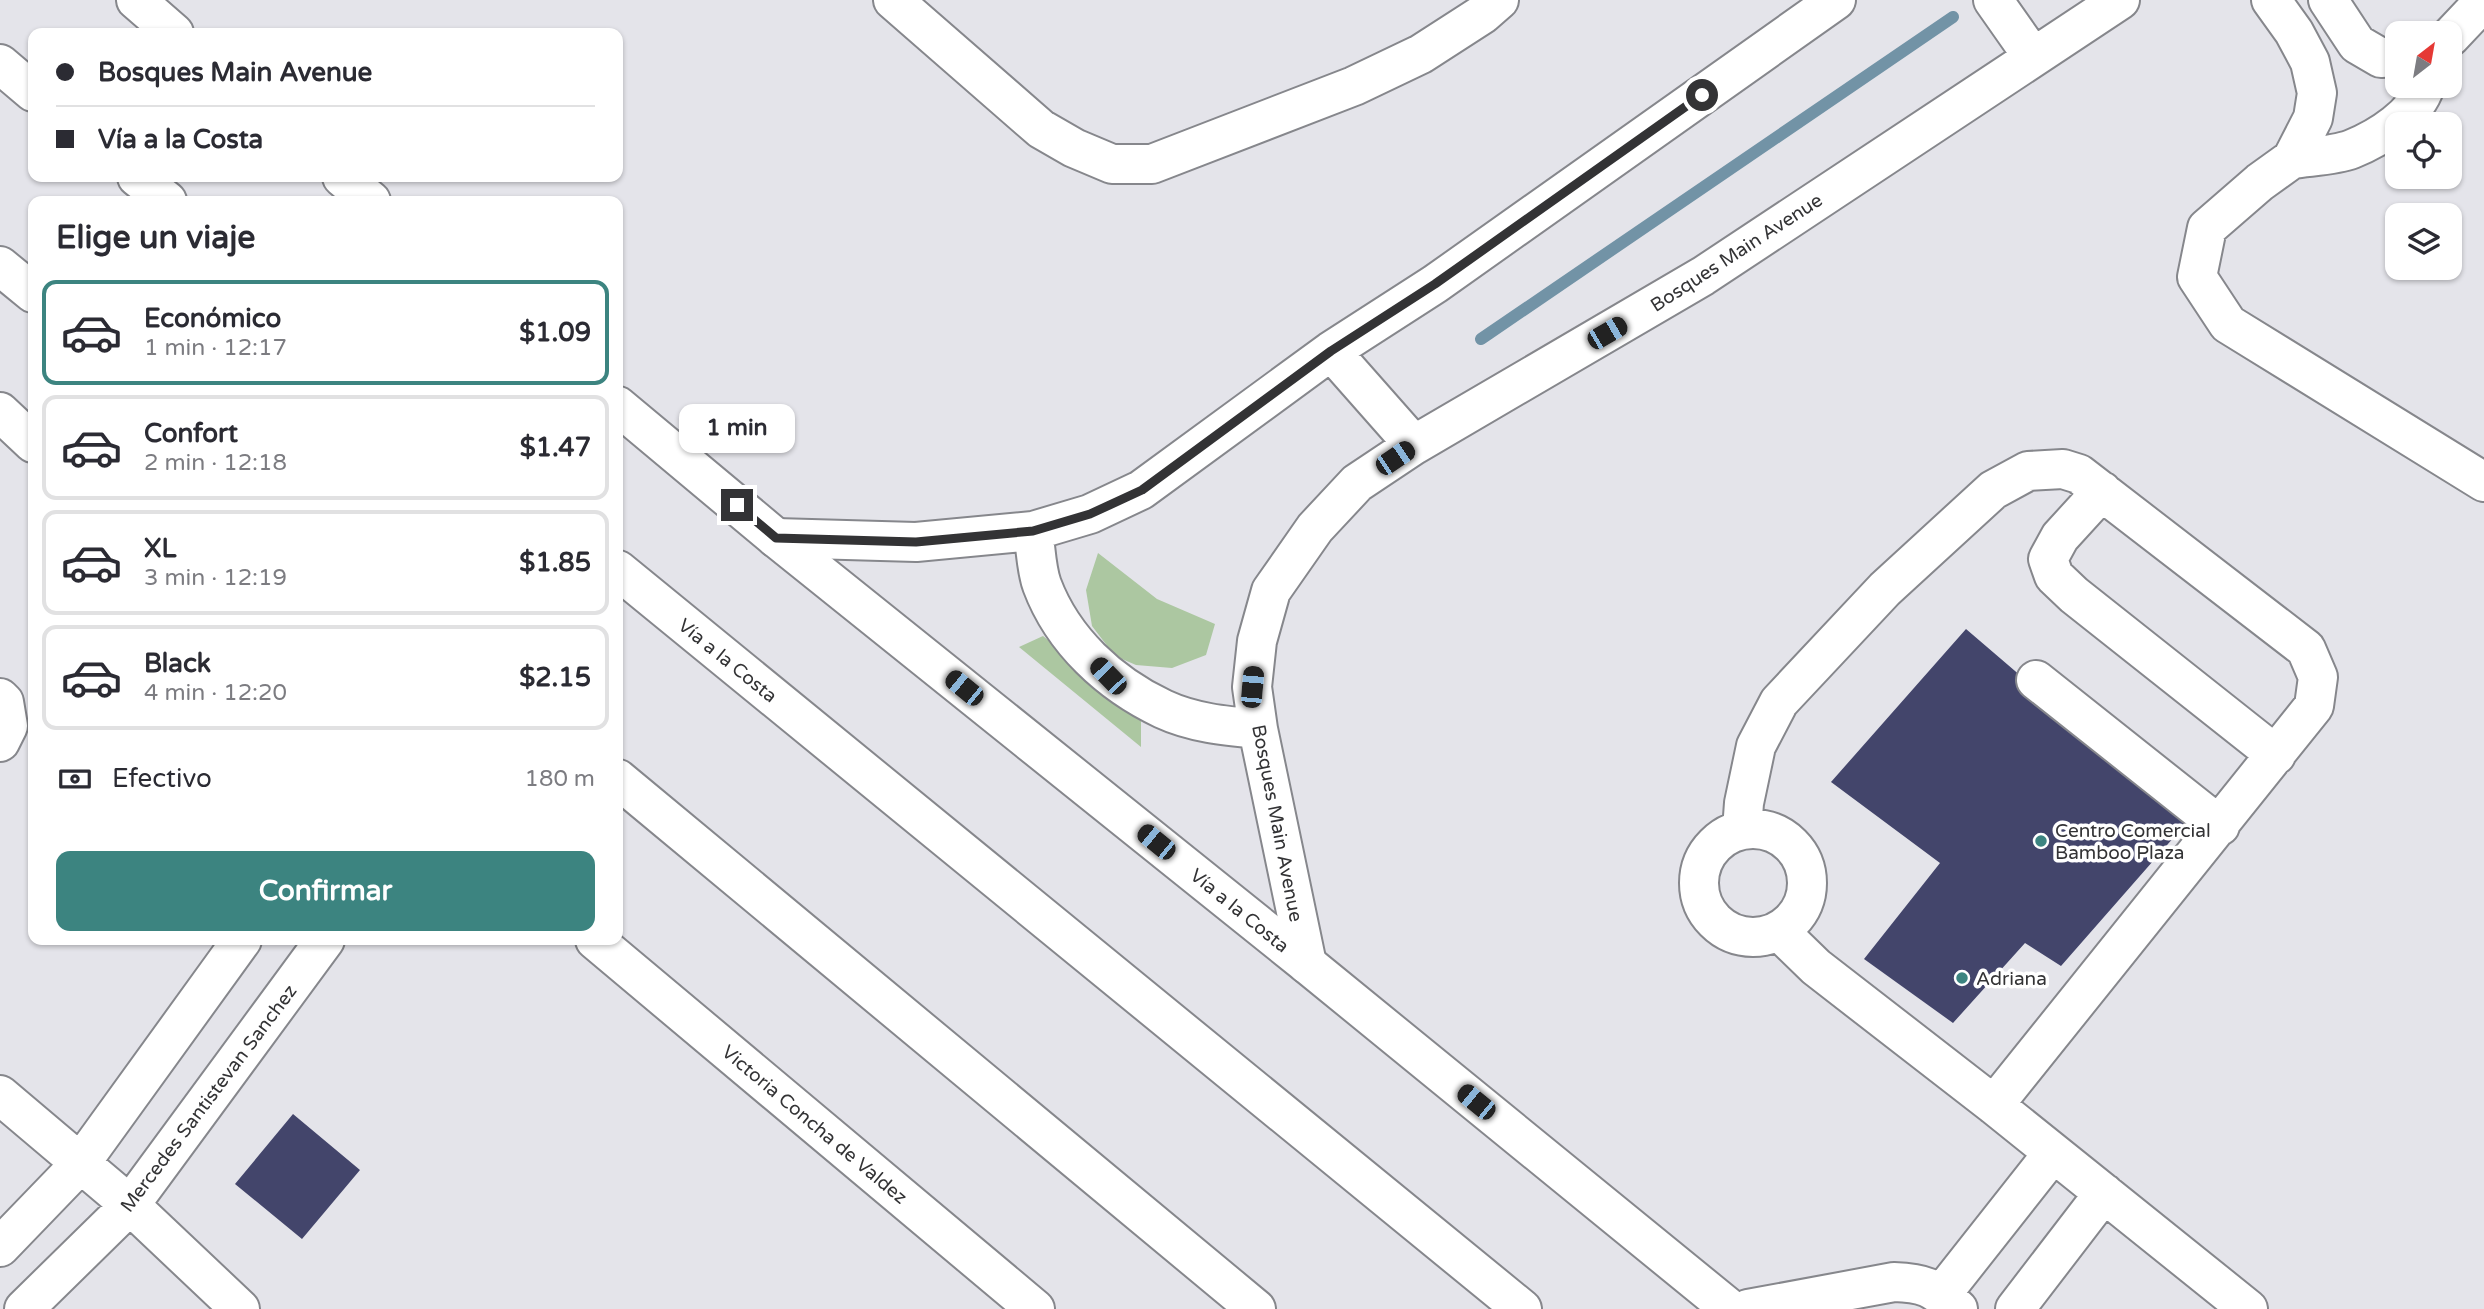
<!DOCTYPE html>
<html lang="es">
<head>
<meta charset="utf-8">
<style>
	body { margin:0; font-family:"Varela Round",sans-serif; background:#f2f2f3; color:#2b2b33; height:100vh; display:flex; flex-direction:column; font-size:26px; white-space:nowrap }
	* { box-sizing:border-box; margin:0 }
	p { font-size:23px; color:#7c7c81 }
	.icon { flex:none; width:38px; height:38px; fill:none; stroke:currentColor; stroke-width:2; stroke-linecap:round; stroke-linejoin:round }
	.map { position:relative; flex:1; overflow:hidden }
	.side { position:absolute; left:28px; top:196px; width:595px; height:749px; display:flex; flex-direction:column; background:#fff; border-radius:14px; box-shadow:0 2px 5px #0004 }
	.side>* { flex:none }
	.top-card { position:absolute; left:28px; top:28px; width:595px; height:154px; border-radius:14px; box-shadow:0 2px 5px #0004; display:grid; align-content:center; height:154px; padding:0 28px; background:#fff }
	.needle { width:46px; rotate:31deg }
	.fabs { position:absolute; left:2385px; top:21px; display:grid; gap:14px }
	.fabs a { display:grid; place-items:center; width:77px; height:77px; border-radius:14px; background:#fff; box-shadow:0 2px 5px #0004; font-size:35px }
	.end { position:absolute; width:32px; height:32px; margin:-16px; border:9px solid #333335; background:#fff; box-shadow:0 0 0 4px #fff }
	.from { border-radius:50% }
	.bubble { position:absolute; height:49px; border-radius:14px; background:#fff; box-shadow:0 2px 5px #0004; font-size:23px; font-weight:800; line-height:49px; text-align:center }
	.car { position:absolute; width:21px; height:42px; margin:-21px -10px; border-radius:9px; box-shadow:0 0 5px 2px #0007; background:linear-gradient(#222 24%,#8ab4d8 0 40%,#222 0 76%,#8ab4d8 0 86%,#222 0) }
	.top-card b { display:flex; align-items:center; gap:24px; height:66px; font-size:26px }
	.top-card b+b { border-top:2px solid #e1e1e2 }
	.top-card i { width:18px; height:18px; background:#2b2b33 }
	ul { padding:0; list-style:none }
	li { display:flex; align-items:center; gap:21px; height:105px; margin:0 14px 10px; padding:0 14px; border:4px solid #e1e1e2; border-radius:14px }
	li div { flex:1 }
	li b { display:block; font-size:26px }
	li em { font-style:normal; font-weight:800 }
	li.selected { border-color:#3c8480 }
	li>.icon { width:63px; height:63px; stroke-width:1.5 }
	h2 { padding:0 28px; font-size:32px; line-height:84px }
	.pay { display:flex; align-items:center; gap:18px; height:77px; padding:0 28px; font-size:26px }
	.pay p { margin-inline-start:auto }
	.primary-button { display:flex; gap:14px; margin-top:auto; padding:14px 28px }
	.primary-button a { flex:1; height:80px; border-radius:14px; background:#3c8480; color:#fff; font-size:28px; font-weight:800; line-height:80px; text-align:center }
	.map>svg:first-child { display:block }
	.green { fill:#acc7a1 }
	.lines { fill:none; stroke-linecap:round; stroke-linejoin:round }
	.stream { stroke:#7293a6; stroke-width:12 }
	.building { fill:#43456b }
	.minor-casing { stroke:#86878c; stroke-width:42 }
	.highway-casing { stroke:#86878c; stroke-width:42 }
	.minor { stroke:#fff; stroke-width:38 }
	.highway { stroke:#fff; stroke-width:38 }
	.route { stroke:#333335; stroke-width:9 }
	.poi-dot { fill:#3c8480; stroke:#fff; stroke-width:2.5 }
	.labels { text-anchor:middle; stroke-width:7; stroke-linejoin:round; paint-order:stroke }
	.street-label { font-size:19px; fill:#333335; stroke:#fff }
	.poi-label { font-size:19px; fill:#333335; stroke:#fff; text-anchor:start }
</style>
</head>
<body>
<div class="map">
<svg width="2484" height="1309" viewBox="0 0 2484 1309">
	<rect width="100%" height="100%" fill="#e4e4ea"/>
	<path class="green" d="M1098 553 1157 599 1215 624 1206 655 1172 668 1136 665 1115 656 1092 626 1086 590Z
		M1043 636 1141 715V747L1019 647Z"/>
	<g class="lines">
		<path class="stream" d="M1481 339 1953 17"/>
	</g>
	<path class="building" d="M1966 629 2189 820 2061 966 2025 943 1953 1023 1864 959 1940 863 1831 782Z
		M293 1114 360 1170 302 1239 235 1184Z"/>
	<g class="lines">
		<defs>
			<path id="minor" d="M893 0 1041 129 1074 148 1112 164H1152L1354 86 1421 54 1483 14 1499 0
				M1993 0 2033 57
				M2271 0 2294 32 2310 62 2317 93 2313 118 2292 159 2260 182 2207 228 2197 277 2228 324 2484 482
				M2328 0 2357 44 2381 58 2398 57
				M2450 37 2484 1
				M2292 159C2311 156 2334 156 2352 149 2379 138 2416 115 2425 86
				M0 266 33 293
				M1331 351 1414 445
				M0 412 33 443
				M2102 491 2060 537 2048 559 2054 576 2074 595 2276 755
				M1033 531C1036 548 1036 569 1042 585 1063 641 1110 684 1163 709 1193 723 1226 726 1258 729
				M776 538 916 542 1033 531 1090 514 1141 490 1331 351 1435 284 1836 0
				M2036 680 2220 826
				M0 698 4 702 8 726 0 742
				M618 779 1256 1309
				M1699 883a54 54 0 1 1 108 0a54 54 0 1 1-108 0Z
				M1742 830 1744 803 1756 746 1779 702 1885 589 1993 490 2028 471 2063 469 2079 474 2306 649 2318 677 2314 706 1994 1105
				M1779 931 1816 967 1994 1105 2248 1309
				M595 940 1035 1309
				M1307 964 1258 729 1252 687 1257 641 1271 591 1315 528 1357 483 1414 445 1703 276 2120 0
				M0 1095 130 1205 240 1309
				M0 1247 80 1164 242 940
				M1941 1295 2053 1153
				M24 1309 130 1205 325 940
				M1748 1309 1894 1282C1928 1283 1933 1289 1958 1309
				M2015 1309 2104 1193"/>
			<path id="highway" d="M136 0 174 33
				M0 64 33 92
				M137 177 167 201
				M342 177 371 201
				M618 406 776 538 1307 964 1730 1309
				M618 570 1522 1309"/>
		</defs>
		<use href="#minor" class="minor-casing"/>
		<use href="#highway" class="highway-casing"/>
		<use href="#minor" class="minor"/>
		<use href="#highway" class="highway"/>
	</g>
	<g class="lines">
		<path class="route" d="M737 505 776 538 916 542 1033 531 1090 514 1142 490 1331 351 1435 284 1702 95"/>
	</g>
	<g class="poi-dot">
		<circle cx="2041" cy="841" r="7"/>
		<circle cx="1962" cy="978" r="7"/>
	</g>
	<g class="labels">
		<g class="street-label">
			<text transform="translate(1736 252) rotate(-33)" y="7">Bosques Main Avenue</text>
			<text transform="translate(728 660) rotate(39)" y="7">Vía a la Costa</text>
			<text transform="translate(1278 823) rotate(79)" y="7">Bosques Main Avenue</text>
			<text transform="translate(1240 910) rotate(39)" y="7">Vía a la Costa</text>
			<text transform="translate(208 1098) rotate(-53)" y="7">Mercedes Santistevan Sanchez</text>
			<text transform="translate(815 1124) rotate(40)" y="7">Victoria Concha de Valdez</text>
		</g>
		<g class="poi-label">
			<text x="2055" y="837">Centro Comercial<tspan x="2055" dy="22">Bamboo Plaza</tspan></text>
			<text x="1976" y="985">Adriana</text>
		</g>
	</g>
</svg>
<div class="fabs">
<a><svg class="needle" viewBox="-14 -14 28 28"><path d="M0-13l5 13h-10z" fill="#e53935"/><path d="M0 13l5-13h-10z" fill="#7c7c81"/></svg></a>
<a><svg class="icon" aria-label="locate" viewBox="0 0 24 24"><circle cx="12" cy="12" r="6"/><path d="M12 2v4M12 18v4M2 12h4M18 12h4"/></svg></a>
<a><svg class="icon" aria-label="layers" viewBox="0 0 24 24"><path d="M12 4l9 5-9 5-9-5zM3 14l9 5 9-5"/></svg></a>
</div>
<i class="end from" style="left:1702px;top:95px"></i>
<i class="end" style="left:737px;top:505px"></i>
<div class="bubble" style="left:679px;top:404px;width:116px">1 min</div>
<i class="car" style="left:1607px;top:333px;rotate:60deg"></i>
<i class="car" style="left:1395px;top:458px;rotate:56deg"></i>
<i class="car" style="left:1108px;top:676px;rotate:316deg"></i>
<i class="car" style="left:1252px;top:687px;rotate:5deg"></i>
<i class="car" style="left:964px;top:688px;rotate:309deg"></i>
<i class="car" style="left:1156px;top:842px;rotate:309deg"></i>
<i class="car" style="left:1476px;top:1102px;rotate:309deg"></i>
<div class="top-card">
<b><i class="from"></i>Bosques Main Avenue</b>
<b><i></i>Vía a la Costa</b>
</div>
<section class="side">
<h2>Elige un viaje</h2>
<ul>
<li class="selected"><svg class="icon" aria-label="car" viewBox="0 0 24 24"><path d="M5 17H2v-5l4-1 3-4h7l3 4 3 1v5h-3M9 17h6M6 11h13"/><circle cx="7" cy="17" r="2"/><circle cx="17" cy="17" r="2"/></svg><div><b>Económico</b><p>1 min · 12:17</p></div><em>$1.09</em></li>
<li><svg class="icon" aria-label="car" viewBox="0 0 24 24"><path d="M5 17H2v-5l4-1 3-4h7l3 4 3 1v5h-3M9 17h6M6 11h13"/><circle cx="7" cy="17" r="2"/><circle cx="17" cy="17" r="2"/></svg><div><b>Confort</b><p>2 min · 12:18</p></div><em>$1.47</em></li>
<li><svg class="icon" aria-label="car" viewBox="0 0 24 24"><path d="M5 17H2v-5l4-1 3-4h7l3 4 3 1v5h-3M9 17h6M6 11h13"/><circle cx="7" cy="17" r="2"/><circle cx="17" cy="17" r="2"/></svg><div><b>XL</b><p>3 min · 12:19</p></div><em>$1.85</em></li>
<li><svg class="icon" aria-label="car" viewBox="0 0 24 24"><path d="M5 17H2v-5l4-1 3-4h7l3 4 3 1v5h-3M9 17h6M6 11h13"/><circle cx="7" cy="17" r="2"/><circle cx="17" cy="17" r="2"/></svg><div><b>Black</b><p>4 min · 12:20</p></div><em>$2.15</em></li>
</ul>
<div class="pay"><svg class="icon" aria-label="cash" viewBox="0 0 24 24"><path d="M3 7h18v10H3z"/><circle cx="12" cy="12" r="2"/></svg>Efectivo<p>180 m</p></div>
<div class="primary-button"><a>Confirmar</a></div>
</section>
</div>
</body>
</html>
